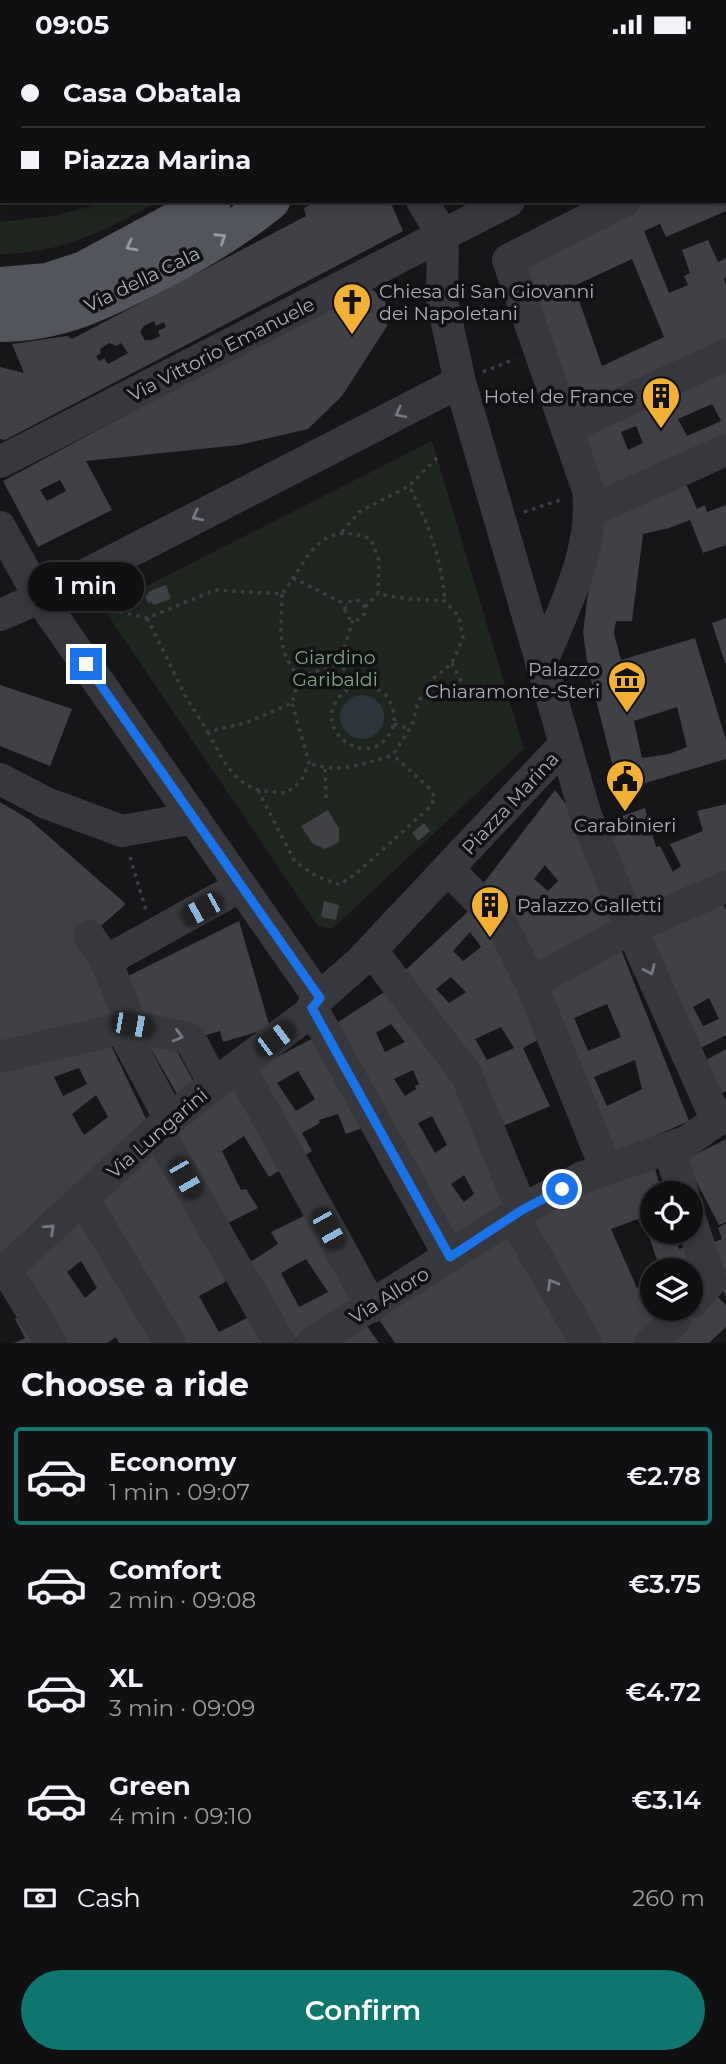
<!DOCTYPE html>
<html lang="en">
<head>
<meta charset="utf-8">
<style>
	body { margin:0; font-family:Montserrat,sans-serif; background:#1e1e20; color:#f1f3f6; height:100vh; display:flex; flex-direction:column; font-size:26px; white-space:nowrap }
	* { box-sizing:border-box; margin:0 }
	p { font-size:23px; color:#9c9d9f }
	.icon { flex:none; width:38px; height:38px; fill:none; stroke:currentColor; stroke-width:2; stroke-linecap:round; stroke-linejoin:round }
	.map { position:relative; height:1294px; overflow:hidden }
	.details { display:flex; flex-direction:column; background:#101012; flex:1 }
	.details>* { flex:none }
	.guide { position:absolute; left:0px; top:0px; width:726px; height:154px; box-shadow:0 4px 10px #0003,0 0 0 2px #303032; display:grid; align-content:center; height:154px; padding:0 21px; background:#101012 }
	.buttons { position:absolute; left:640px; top:1132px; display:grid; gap:14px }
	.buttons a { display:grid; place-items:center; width:63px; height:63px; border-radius:50%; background:#101012; box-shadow:0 4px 10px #0003,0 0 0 2px #303032; font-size:35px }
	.end { position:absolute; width:32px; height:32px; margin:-16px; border:9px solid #1a73e8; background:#fff; box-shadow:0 0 0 4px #fff }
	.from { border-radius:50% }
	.bubble { position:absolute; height:49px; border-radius:24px; background:#101012; box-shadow:0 4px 10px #0003,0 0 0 2px #303032; font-size:23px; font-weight:600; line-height:49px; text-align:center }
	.car { position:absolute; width:21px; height:42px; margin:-21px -10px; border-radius:9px; box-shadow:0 0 5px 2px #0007; background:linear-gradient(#222 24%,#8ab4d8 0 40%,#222 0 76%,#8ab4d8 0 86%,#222 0) }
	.guide b { display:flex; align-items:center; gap:24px; height:66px; font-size:26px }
	.guide b+b { border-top:2px solid #303032 }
	.guide i { width:18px; height:18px; background:#f1f3f6 }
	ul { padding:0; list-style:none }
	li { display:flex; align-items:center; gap:21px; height:98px; margin:0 14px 10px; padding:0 7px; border:4px solid transparent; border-radius:7px }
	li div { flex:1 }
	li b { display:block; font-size:26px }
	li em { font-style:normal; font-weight:600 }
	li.selected { border-color:#0f766e }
	li>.icon { width:63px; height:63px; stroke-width:1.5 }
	h2 { padding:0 21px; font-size:32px; line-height:84px }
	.pay { display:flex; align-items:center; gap:18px; height:77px; padding:0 21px; font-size:26px }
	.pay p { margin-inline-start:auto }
	.cta { display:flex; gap:14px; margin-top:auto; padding:14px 21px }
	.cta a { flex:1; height:80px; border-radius:42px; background:#0f766e; color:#fff; font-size:28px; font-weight:600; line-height:80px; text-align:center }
	.status { display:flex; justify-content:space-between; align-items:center; height:49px; padding:0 35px; background:#101012; direction:ltr }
	.status svg { height:19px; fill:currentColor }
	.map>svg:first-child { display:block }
	.green { fill:#1e261f }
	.water { fill:#2c353c }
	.building { fill:#404145; fill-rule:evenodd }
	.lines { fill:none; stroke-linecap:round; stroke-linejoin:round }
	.path { stroke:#3d3f44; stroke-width:3.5; stroke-dasharray:3.5 5; stroke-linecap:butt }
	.minor { stroke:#37383d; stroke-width:32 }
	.major { stroke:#53555c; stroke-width:38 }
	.oneway { stroke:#979ba6 }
	.oneway2 { stroke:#757881 }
	.route { stroke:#1a73e8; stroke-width:9 }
	.labels { text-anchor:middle; stroke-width:7; stroke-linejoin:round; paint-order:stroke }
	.street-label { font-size:19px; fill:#a8adb8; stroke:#111113 }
	.poi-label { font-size:19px; fill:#a8adb8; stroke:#111113; text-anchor:start }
	.park-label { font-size:19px; fill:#7fa381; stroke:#111113 }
</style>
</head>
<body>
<div class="status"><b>09:05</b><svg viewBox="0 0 49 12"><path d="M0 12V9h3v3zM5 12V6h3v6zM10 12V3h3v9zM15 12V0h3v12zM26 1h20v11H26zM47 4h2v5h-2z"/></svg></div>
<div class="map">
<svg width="726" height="1294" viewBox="0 0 726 1294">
	<rect width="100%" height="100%" fill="#161618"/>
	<path class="green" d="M110 152H159C109 180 58 206 0 205V173L53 167Z
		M432 392 524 700 332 880 318 877 103 559Z"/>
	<path class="water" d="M0 0H261L2 2 0 143Z
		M340 668a22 22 0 1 1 44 0a22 22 0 1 1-44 0Z"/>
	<path class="building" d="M318 152H390L403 182 5 391 0 390V318L24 324 12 295 67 287 72 290 306 167 304 159ZM154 272 156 277 164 273 166 278 158 282 160 287 152 291H145L140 283 144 277ZM109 294 117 297 121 294 128 304 108 315 104 309 99 312 96 307 101 304 100 300Z
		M638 152H726V162L666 188 660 175 644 182 669 244 688 236 684 227 690 224 682 201 708 191 718 213 726 209V229L724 230 726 236V295L573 372 517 212ZM632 210 664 288 602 317 574 237Z
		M370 240 385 248 387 277 342 347 308 380 239 396 86 412 112 461 38 498 3 432 221 315ZM60 431 66 442 47 452 40 441Z
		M726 313V396L603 452 580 380ZM712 355 721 372 687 387 678 370ZM636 377 643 394 628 401 621 383Z
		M684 430 697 460 705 456 707 463 726 456V496L703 504 690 471 669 479 643 485 632 572H616L614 584 621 611 695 589 726 691V710L619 742 588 619 583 583 598 467ZM677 658 687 698 669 705 642 709 634 672Z
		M166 536 171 550 153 556 152 553 148 554 145 547 149 545 148 543Z
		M726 569V614H725L712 574Z
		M0 636 72 660 50 717 0 697Z
		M555 741 577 770 619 875 536 918 476 844ZM545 816 558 832 548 842 534 830Z
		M0 753 30 771 126 855 80 895 116 968 0 997Z
		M726 755V830L635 869 597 776 645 759 656 798 660 797 673 823 681 817 670 795 703 782 697 762Z
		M328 761 339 780V793L325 800 313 795 301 777Z
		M424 774 430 782 418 792 412 784Z
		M718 845 726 861V986L697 1001 639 882ZM709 949 719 970 703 977 693 958Z
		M324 852 339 856 336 871 321 868Z
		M476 855 549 985 523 999 550 1057 496 1080 397 929ZM470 883 481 898 463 912 453 902ZM451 928 466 943 449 954 436 940ZM501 978 514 999 487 1011 475 990Z
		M239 872 270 979 223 993 220 982 203 987 140 970 128 927Z
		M618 893 689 1072 609 1107 542 934ZM607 955 621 988 588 1002 574 969ZM635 1011 642 1040 607 1057 594 1028Z
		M392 938 458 1037 511 1159 449 1193 332 977ZM391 975 405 993 385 1003 376 984ZM413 1021 419 1035 415 1037 416 1040 405 1047 394 1030ZM432 1067 447 1096 435 1104 418 1074ZM464 1126 474 1145 464 1153 451 1135Z
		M141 983 172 993 197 1039 180 1050Z
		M321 985 368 1077 346 1085 338 1065 319 1071 320 1074 302 1084 312 1102 295 1113 249 1023ZM298 1022 315 1050 296 1062 277 1034Z
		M107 988 150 1078 0 1214V1017ZM79 1019 87 1035 63 1047 54 1028ZM96 1046 108 1068 84 1086 72 1065Z
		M726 1000V1042L720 1045 703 1013Z
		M238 1029 285 1118 269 1128 244 1087 222 1102 241 1141 246 1140 258 1159 222 1177 164 1084Z
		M158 1090 274 1294H179L90 1150ZM227 1232 249 1268 219 1283 199 1247Z
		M726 1090V1173L719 1176 685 1111Z
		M653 1113 662 1144H653V1183H673L679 1200 692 1196 706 1229 691 1247V1222H661L645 1176 641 1178 638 1170 611 1180 637 1239 653 1230V1260H688L712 1242 726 1256V1278L709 1294H595L523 1167Z
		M80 1158 162 1294H119L116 1288 107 1294H58L12 1220ZM81 1212 97 1239 85 1249 67 1223Z
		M310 1164 362 1252 288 1294 243 1218 278 1195 271 1183ZM306 1210 328 1243 299 1258 281 1224Z
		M726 1174V1248L705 1197 722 1190 718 1179Z
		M505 1178 575 1294H395L375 1265Z
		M26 1265 42 1294H14L25 1289 15 1270Z
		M364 1273 379 1294H330Z"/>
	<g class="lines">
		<path class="path" d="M65 0 66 2
			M309 0 311 2
			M724 106 726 105
			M483 323 515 310
			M437 409 409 437C429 476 441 508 445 552
			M524 463 563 450
			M342 483 359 463 409 437
			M293 529 347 556
			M282 545C282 580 275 599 299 628
			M345 561a10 10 0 1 1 20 0a10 10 0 1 1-20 0Z
			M365 558 378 545
			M103 559 147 569 215 541 282 545C309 509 318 470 371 490L379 512 378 545 410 550 445 552 459 568 463 589 452 614 434 629 424 642 417 657 412 676 393 706C363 715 339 725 309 714
			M147 569 187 650 208 683 248 673 292 654 299 628 339 614
			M353 571 339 614C345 621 351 629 358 634 367 641 381 636 389 651 395 662 396 672 391 682 371 724 308 682 341 646 345 641 354 639 360 636
			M452 614 470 650
			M394 675 410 680
			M208 683C220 706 231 732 258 741 266 743 277 743 286 744L301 732 309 714 292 654
			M325 720 326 750
			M258 741 295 813 318 828 340 836 359 822 430 758 435 748 428 738 393 706
			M130 808 146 861"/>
		<path class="minor" d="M649 0 650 2
			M724 41H726
			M422 152 443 186
			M443 186 442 251 460 333 586 767 631 879 717 1072
			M567 379 726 306
			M0 413 509 152
			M590 462 726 401
			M0 478 40 549 319 949
			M0 566 40 549 460 333
			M541 615C563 561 595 501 588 441L508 211 624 152
			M0 730 46 754 122 782 194 769
			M448 820 502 875 531 934 606 1120
			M631 879 726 838
			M89 887 106 912 132 977 190 990 214 1035
			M372 902 466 1025 522 1161
			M106 912 241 837
			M531 934 619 886
			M312 959 450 1208
			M125 986 166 1063
			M0 1008 132 977
			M239 1017 372 1258
			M157 1081 280 1294
			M669 1100 683 1144
			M83 1149 170 1294
			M513 1167 586 1294
			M691 1172 711 1232 692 1253
			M6 1220 51 1294
			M0 1226 157 1081 214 1035 308 965 319 949 361 912 564 696
			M312 1294 522 1161 581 1129 686 1093 726 1065
			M651 1294 675 1271"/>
		<path class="major" d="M378 2 379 0
			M430 2 432 0
			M0 237 47 233 84 221 212 152
			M0 274C60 274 105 251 157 224 198 203 235 181 271 152"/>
	</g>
	<defs><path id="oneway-chevron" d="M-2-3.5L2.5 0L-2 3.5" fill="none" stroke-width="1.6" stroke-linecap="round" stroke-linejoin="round" transform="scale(1.75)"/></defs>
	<g class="oneway">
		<use href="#oneway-chevron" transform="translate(221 189) rotate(-33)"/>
		<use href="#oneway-chevron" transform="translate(131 197) rotate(152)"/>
	</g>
	<g class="oneway2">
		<use href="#oneway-chevron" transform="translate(400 364) rotate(153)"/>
		<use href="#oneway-chevron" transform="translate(197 467) rotate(153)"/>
		<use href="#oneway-chevron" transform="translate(650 921) rotate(66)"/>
		<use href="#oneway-chevron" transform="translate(178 987) rotate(15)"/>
		<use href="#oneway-chevron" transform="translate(50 1180) rotate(-43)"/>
		<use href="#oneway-chevron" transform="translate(552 1235) rotate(-120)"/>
	</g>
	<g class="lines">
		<path class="route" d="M86 615 320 949 312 959 450 1208 522 1161 562 1140"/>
	</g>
	<defs>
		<symbol id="church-pin" viewBox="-11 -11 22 30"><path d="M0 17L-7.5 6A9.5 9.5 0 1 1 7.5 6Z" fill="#f2b134" stroke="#111113"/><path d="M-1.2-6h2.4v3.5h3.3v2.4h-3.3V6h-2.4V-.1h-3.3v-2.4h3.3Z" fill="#111"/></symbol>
		<symbol id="building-pin" viewBox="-11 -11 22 30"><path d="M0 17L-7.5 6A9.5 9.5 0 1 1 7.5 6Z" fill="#f2b134" stroke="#111113"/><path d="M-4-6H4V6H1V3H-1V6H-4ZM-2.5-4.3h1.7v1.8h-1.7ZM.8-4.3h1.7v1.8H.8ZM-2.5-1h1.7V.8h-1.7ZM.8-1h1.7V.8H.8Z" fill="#111"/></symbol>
		<symbol id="museum-pin" viewBox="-11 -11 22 30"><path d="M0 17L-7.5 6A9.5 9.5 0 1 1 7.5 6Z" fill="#f2b134" stroke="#111113"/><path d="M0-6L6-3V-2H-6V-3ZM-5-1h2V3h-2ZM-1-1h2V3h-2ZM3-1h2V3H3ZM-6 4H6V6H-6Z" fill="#111"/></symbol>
		<symbol id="civic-pin" viewBox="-11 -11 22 30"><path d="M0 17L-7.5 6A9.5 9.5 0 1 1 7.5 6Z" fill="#f2b134" stroke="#111113"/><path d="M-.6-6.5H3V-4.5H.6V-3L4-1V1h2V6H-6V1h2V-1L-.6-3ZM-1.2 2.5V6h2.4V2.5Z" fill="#111"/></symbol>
	</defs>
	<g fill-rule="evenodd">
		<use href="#church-pin" x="330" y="231" width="44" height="60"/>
		<use href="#building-pin" x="639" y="325" width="44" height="60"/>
		<use href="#museum-pin" x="605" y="609" width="44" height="60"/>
		<use href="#civic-pin" x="603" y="708" width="44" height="60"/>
		<use href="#building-pin" x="468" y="834" width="44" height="60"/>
	</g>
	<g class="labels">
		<g class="street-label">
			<text transform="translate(142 230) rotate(-26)" y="7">Via della Cala</text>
			<text transform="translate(221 300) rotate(-27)" y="7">Via Vittorio Emanuele</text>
			<text transform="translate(510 754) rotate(-47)" y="7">Piazza Marina</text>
			<text transform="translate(157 1084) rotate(-41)" y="7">Via Lungarini</text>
			<text transform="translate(389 1246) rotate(-32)" y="7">Via Alloro</text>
		</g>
		<g class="poi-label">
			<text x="379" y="249">Chiesa di San Giovanni<tspan x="379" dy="22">dei Napoletani</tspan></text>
			<text x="634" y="354" text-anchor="end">Hotel de France</text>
			<text x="600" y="627" text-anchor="end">Palazzo<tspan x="600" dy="22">Chiaramonte-Steri</tspan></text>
			<text x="625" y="783" text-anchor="middle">Carabinieri</text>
			<text x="517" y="863">Palazzo Galletti</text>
		</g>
		<g class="park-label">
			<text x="335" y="615">Giardino<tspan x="335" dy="22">Garibaldi</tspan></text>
		</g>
	</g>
</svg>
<div class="buttons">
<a><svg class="icon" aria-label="locate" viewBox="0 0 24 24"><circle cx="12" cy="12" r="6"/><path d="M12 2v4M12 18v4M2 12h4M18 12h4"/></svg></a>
<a><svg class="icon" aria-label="layers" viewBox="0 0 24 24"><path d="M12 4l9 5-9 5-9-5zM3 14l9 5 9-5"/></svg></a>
</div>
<i class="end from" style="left:562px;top:1140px"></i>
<i class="end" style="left:86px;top:615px"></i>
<div class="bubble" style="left:28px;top:513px;width:116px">1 min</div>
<i class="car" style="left:202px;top:860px;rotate:241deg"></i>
<i class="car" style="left:132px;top:976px;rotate:100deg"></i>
<i class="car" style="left:275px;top:990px;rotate:53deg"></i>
<i class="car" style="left:185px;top:1129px;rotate:150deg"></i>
<i class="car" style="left:328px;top:1180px;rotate:151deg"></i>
<div class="guide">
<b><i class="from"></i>Casa Obatala</b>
<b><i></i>Piazza Marina</b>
</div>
</div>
<section class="details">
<h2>Choose a ride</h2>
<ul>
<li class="selected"><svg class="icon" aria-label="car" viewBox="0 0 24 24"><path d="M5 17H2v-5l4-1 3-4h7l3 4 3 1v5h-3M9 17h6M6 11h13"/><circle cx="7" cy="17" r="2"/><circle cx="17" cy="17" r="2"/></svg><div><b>Economy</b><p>1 min · 09:07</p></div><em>€2.78</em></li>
<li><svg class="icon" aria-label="car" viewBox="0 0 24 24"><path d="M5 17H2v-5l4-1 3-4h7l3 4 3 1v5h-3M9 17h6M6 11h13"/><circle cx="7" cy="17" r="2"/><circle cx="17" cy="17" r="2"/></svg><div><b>Comfort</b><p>2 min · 09:08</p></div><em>€3.75</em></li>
<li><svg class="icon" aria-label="car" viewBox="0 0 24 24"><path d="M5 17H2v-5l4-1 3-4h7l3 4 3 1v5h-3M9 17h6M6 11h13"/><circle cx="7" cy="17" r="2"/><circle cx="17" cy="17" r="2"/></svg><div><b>XL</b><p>3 min · 09:09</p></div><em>€4.72</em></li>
<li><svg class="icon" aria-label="car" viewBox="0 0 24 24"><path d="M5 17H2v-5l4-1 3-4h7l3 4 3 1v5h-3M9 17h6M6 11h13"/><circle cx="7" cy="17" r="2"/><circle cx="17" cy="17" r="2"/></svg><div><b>Green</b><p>4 min · 09:10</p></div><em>€3.14</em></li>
</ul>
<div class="pay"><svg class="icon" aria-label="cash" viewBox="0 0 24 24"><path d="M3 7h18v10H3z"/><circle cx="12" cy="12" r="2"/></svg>Cash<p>260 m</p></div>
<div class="cta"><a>Confirm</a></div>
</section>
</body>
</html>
